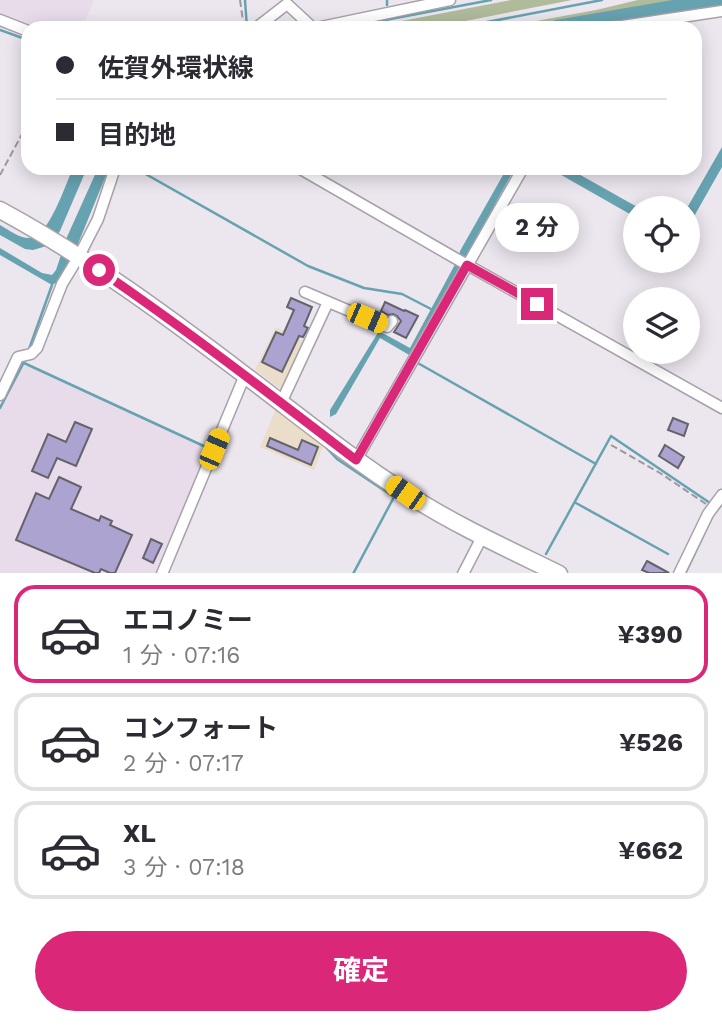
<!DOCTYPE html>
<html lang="ja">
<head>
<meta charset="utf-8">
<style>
	body { margin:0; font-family:"Work Sans","Noto Sans JP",sans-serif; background:#f7f7f7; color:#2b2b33; height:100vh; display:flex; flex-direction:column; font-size:26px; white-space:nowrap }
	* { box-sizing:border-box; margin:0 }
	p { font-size:23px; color:#7c7c81 }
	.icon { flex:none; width:38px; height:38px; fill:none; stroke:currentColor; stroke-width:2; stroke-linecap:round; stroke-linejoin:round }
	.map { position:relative; height:573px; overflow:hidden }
	.sheet { display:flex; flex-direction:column; background:#fff; flex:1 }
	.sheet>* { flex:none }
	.banner { position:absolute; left:21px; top:21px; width:681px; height:154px; border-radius:21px; box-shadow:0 4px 18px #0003; display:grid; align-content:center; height:154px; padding:0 35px; background:#fff }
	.tools { position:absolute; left:623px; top:196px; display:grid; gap:14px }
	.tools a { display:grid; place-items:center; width:77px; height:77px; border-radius:50%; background:#fff; box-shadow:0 4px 18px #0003; font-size:35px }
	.end { position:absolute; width:32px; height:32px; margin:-16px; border:9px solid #db2777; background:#fff; box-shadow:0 0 0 4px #fff }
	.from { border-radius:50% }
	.bubble { position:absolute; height:49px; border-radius:24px; background:#fff; box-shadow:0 4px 18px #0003; font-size:23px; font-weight:700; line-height:49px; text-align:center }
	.car { position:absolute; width:21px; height:42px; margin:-21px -10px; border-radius:9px; box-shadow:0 0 5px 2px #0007; background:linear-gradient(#f5c518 24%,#345 0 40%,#f5c518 0 76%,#345 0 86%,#f5c518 0) }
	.banner b { display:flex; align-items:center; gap:24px; height:66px; font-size:26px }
	.banner b+b { border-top:2px solid #e1e1e2 }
	.banner i { width:18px; height:18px; background:#2b2b33 }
	ul { padding:12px 0 0; list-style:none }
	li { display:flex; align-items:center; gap:21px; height:98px; margin:0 14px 10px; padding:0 21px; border:4px solid #e1e1e2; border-radius:21px }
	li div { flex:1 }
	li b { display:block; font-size:26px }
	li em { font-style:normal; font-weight:700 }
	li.current { border-color:#db2777 }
	li>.icon { width:63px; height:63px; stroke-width:1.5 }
	.button { display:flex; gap:14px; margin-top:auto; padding:14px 35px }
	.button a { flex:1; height:80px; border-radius:42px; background:#db2777; color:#fff; font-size:28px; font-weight:700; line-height:80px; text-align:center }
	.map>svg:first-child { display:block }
	.commercial { fill:#eaddc9 }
	.built { fill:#e8dceb }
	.green { fill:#b0bb9c }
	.water { fill:#67a2b0 }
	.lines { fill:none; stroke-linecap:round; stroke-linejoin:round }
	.stream { stroke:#67a2b0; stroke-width:2.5 }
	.river { stroke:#67a2b0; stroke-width:16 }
	.building { fill:#ada3d0; stroke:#64636b; stroke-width:2 }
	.street-casing { stroke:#a7a1a9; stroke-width:13 }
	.primary-casing { stroke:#a7a1a9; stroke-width:19 }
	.path { stroke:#9c989e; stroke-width:2; stroke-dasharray:7 3.5; stroke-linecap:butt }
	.street { stroke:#fff; stroke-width:10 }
	.primary { stroke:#fff; stroke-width:16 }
	.route { stroke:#db2777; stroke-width:9 }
</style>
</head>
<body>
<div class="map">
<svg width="722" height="574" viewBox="0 0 722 574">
	<rect width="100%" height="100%" fill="#ece6ee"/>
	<path class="commercial" d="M276 327 311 344 289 395 255 370Z
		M277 407 325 441 314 470 260 447Z"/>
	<path class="built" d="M0 0H94L82 28H31L0 16Z
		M24 363 208 448 158 573 0 574V408Z"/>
	<path class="green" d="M511 0H572L430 28H365Z
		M638 0H692L531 28H499L596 10Z"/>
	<path class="water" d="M722 147V167L688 227 687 208Z
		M73 168H87L60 231 50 245 33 250 25 249 0 235V225C9 230 20 239 31 238 48 237 66 184 73 168Z
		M98 168H109L71 261 56 283 52 285 0 255V248L42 273 52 275 56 270 67 237Z
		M507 168H515L411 356 380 338 336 414 330 417V410L379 331 410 348 459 257 460 251Z
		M549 168H568L639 208H635V217Z"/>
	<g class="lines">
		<path class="stream" d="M245 0 247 28
			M387 0V5
			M380 21 491 0
			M347 28 368 24
			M456 28 602 0
			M0 30 28 40
			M135 168 308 266 364 288 402 294 431 309
			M28 352 52 285
			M416 362 596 464
			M24 363 208 448
			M0 408 24 362
			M323 444 337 459 394 497 353 574
			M576 503 668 554
			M546 554 611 436 710 503
			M685 574 713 515 722 504"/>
		<path class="river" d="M557 28 720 0"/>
	</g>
	<path class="building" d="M291 298 312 307 304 326 308 328 303 337 299 336 282 372 262 362 276 332 283 335 294 310 287 307Z
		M385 302 404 311 405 310 418 316 406 338 394 332 401 321 397 316 393 314 388 315 381 311Z
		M673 418 688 424 684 436 668 430Z
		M75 422 92 429 76 466 57 458 48 478 32 471 48 434 66 442Z
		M270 438 298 450 302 440 318 447 311 465 267 446Z
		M665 445 684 457 678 468 659 456Z
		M59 477 81 487 71 509 99 521 101 516 112 521 110 525 132 535 115 573H110L101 569 99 573H95L16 540 36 493 49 499Z
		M151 539 162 544 153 563 143 558Z
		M647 561 669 573H649L642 570Z"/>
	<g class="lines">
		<defs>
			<path id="street" d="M0 20 28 31
				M256 28 287 4 313 28
				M316 28 450 0
				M609 28 722 11
				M299 168 455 258 722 408
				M305 292 387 327 392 321
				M0 395 18 357 31 354 37 348 62 284 79 256 98 219 115 168
				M281 403 328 302
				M356 460 523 168
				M162 574 245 375
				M463 574 482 537
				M679 574 708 514 722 495"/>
			<path id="primary" d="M0 210C87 257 167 316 246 376 298 415 349 457 404 492 453 524 506 548 559 574"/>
		</defs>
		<use href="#street" class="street-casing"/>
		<use href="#primary" class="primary-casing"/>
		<path class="path" d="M240 0 244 28
			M0 175 28 123
			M611 445 660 473 706 504"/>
		<use href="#street" class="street"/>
		<use href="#primary" class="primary"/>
	</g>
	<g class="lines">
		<path class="route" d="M99 270C187 330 271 395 356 460L467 265 537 304"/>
	</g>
</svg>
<div class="tools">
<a><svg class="icon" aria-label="locate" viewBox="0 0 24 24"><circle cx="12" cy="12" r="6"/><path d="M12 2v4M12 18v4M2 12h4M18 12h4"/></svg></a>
<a><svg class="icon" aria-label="layers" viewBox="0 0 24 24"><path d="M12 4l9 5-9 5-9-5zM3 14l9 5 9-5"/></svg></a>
</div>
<i class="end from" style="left:99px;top:270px"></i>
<i class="end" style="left:537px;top:304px"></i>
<div class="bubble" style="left:495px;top:203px;width:84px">2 分</div>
<i class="car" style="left:367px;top:318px;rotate:113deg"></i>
<i class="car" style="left:214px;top:449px;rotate:23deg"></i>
<i class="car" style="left:405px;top:493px;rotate:305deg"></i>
<div class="banner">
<b><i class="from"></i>佐賀外環状線</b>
<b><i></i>目的地</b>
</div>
</div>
<section class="sheet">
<ul>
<li class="current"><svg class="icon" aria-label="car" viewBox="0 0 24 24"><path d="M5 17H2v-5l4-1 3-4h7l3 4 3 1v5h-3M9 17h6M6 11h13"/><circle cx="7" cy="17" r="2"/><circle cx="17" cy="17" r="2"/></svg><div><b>エコノミー</b><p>1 分 · 07:16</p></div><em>¥390</em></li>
<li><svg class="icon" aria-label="car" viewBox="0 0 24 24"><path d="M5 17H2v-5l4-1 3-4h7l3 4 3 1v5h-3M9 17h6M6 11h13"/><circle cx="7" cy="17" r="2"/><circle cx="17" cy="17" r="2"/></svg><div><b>コンフォート</b><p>2 分 · 07:17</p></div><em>¥526</em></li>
<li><svg class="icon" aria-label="car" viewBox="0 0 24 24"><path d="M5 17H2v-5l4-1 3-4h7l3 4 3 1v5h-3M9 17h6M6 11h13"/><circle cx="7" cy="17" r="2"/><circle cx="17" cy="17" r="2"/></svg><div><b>XL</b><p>3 分 · 07:18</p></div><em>¥662</em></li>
</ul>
<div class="button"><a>確定</a></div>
</section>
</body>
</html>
